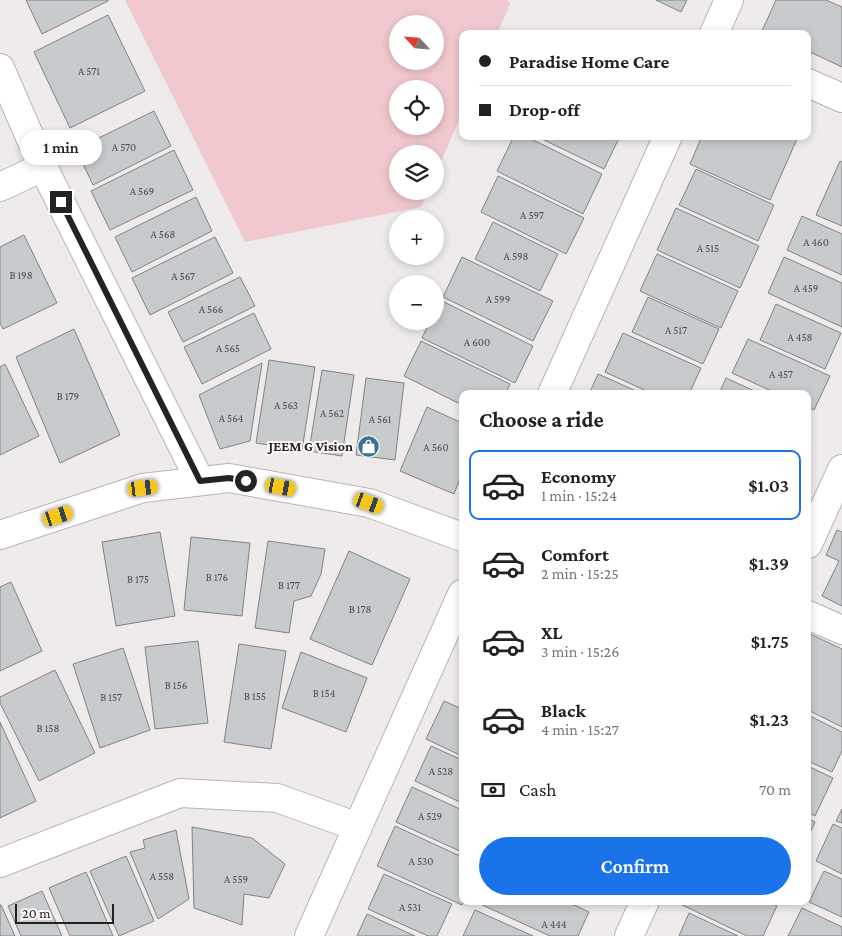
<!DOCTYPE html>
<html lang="en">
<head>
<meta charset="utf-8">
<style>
	body { margin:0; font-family:"Crimson Pro",serif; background:#f6f6f6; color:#222; height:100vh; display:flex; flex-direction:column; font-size:19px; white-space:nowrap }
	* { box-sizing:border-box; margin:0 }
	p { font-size:16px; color:#767676 }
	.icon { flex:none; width:28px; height:28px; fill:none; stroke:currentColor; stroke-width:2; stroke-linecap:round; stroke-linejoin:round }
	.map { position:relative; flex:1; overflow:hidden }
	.side { position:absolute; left:459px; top:390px; width:352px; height:515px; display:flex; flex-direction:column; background:#fff; border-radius:10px; box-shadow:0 2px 8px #0003 }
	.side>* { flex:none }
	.guide { position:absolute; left:459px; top:30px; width:352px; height:110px; border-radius:10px; box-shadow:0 2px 8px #0003; display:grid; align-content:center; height:110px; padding:0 20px; background:#fff }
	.needle { width:32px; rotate:296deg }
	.buttons { position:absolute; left:389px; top:15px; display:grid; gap:10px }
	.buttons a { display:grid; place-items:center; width:55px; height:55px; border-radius:50%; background:#fff; box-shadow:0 2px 8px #0003; font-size:25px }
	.scale { position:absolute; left:15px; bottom:12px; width:99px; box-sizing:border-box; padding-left:5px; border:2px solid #242222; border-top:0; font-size:14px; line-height:18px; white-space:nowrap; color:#242222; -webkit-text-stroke:4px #fcf8f9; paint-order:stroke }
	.end { position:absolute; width:22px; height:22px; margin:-11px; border:6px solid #242222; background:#fff; box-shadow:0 0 0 2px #fff }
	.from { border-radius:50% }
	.bubble { position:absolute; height:35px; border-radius:18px; background:#fff; box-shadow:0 2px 8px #0003; font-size:16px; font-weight:600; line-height:35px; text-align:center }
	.car { position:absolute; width:15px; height:30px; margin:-15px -8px; border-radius:6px; box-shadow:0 0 4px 1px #0007; background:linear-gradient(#f5c518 24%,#345 0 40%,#f5c518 0 76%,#345 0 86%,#f5c518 0) }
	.guide b { display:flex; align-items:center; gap:18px; height:48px; font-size:19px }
	.guide b+b { border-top:1px solid #e0e0e0 }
	.guide i { width:12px; height:12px; background:#222 }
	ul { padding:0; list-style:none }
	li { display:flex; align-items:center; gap:15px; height:70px; margin:0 10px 8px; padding:0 10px; border:2px solid transparent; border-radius:10px }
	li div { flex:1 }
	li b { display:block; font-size:19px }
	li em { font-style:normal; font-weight:600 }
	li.active { border-color:#1a73e8 }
	li>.icon { width:45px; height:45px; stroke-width:1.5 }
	h2 { padding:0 20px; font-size:22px; line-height:60px }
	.pay { display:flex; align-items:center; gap:12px; height:55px; padding:0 20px; font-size:19px }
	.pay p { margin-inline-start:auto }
	.cta { display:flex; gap:10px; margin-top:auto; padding:10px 20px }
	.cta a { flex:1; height:58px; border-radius:30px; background:#1a73e8; color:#fff; font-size:20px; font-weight:600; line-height:58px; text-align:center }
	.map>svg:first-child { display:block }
	.green { fill:#f1c8ce; fill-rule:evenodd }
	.building { fill:#c8cbcd; stroke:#808384 }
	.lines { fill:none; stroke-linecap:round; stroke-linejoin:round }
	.street-casing { stroke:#b8b4b5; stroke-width:30 }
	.street { stroke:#fff; stroke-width:28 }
	.route { stroke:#242222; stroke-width:6 }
	.labels { text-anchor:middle; stroke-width:4; stroke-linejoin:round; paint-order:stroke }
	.number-label { font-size:11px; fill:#4d4c4d }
	.poi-label { font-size:14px; font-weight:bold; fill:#242222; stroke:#fcf8f9; text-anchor:end }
</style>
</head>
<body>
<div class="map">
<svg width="842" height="936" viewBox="0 0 842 936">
	<rect width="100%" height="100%" fill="#efebeb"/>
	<path class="green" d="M125 0H508L510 4 497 34H462V113L435 175V154H398V191H428L421 207 245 242ZM398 24H435V61H398ZM398 89H435V126H398Z"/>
	<path class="building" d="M26 0H108V1L42 34Z
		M656 0H687L681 12Z
		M776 0H826L842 7V67L808 51V34H768L762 31Z
		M108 15 145 91 70 128 34 52Z
		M154 111 171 146 93 185 76 149Z
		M514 136H525L602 174 583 214 497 171Z
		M536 136H620L604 169Z
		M702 136H790L797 139 770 200 690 164Z
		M174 150 193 190 110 230 91 191Z
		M840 161 842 162V226L816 215Z
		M696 169 774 205 758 241 679 205Z
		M498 176 584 218 566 254 481 212Z
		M196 197 212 231 132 272 115 237Z
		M676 208 759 246 740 288 657 250Z
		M802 216 842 234V275L787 250Z
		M493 222 558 254 540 291 475 259Z
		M24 235 57 303 3 329 0 323V247Z
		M215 237 233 273 150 315 132 278Z
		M657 254 738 291 721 328 640 291Z
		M462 257 553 301 533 341 443 297Z
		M784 257 842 283V327L768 293Z
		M240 277 255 306 183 342 168 312Z
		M648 297 719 329 703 364 632 332Z
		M440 300 533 346 515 383 422 338 430 321H435V310Z
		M776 304 841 333 825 369 760 340Z
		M254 313 271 349 202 384 184 347Z
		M74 329 120 435 60 463 16 357Z
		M623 333 701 368 689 394H653L605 372Z
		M748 339 830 376 814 410 808 407V394H778L732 373Z
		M421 341 510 384 505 394H462V405L404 376Z
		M269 360 315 367 302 450 256 443Z
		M262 363 250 441 220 449 199 395Z
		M5 364 39 436 0 455V367Z
		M322 370 354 375 342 456 309 451Z
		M598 374 643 394H589Z
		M366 378 404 383 395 460 356 455Z
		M726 378 761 394H719Z
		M427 407 462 423V473L454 494 400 471Z
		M837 530 842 532V606L822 596 839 561 826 555Z
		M160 532 175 616 116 626 102 542Z
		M191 537 250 543 242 616 184 610Z
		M268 541 325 549 321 574 311 596 294 601 289 633 255 628Z
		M349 551 410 579 372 665 310 639Z
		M11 582 42 651 0 671V587Z
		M808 633 842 649V727L808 710Z
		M198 641 208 723 155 729 145 647Z
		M239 644 286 651 271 749 224 742Z
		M123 648 150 730 100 748 73 664Z
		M301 652 367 678 346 732 282 708Z
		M55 670 95 753 39 781 0 703V697Z
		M444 701 462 709V756L426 739Z
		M808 715 842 732V751L832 772 808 761Z
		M0 722 36 801 0 818Z
		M431 746 462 760V803L415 781Z
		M808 766 833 778 815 816 808 812Z
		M412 787 462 810V852L396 822Z
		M842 809V823L836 821Z
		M808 818 815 822 808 837Z
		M833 824 842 828V874L816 861Z
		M395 826 462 857 464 901 462 905 377 866Z
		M192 827 252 838 285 864 269 898 244 894 242 925 194 908Z
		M176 830 189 899 158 919 130 852 145 848 143 840Z
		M126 856 154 921 119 936 90 871Z
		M824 871 842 879V917L809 902Z
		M86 872 113 936H70L49 888Z
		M384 874 452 904 437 936H428L368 909Z
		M42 891 62 936H21L8 906Z
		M479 901H566L589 912 578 936H550L478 903Z
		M674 901H767L777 906 763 936H747Z
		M0 905H1L15 936H0Z
		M802 908 842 927V936H788Z
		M475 910 533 936H463Z
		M689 913 738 936H679Z
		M367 914 415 936H357Z"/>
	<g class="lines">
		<defs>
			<path id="street" d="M714 34 729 0
				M0 68 43 167 200 481
				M808 83 842 98
				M0 187 43 167
				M552 394 668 136
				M0 535 143 488 229 478 369 503 462 537
				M808 544 842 469
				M808 615 842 630
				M0 863 180 793 277 798 358 827
				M309 936 462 594
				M629 936 645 901"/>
		</defs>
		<use href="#street" class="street-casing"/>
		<use href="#street" class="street"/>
	</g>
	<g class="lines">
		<path class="route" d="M61 202 200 481 229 478 246 481"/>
	</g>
	<defs>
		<symbol id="shop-disc" viewBox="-11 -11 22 22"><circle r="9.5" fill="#3b738d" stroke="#fcf8f9"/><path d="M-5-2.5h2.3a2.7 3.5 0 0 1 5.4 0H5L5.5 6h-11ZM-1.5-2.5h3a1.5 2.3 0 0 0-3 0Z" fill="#fff"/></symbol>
	</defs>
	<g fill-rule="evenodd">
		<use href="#shop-disc" x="356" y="434" width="25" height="25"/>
	</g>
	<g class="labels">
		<g class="number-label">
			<text x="89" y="75">A 571</text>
			<text x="124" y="151">A 570</text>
			<text x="142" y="195">A 569</text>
			<text x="532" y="219">A 597</text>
			<text x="163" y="238">A 568</text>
			<text x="816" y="246">A 460</text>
			<text x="708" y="252">A 515</text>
			<text x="516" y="260">A 598</text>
			<text x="21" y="279">B 198</text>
			<text x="183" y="280">A 567</text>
			<text x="806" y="292">A 459</text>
			<text x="498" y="303">A 599</text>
			<text x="211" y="313">A 566</text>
			<text x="676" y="334">A 517</text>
			<text x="800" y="341">A 458</text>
			<text x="477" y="346">A 600</text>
			<text x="228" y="352">A 565</text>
			<text x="781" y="378">A 457</text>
			<text x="68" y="400">B 179</text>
			<text x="286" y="409">A 563</text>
			<text x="332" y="417">A 562</text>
			<text x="231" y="422">A 564</text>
			<text x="380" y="423">A 561</text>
			<text x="436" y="451">A 560</text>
			<text x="217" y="581">B 176</text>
			<text x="138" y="583">B 175</text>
			<text x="289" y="589">B 177</text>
			<text x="360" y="613">B 178</text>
			<text x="176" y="689">B 156</text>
			<text x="324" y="697">B 154</text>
			<text x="255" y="700">B 155</text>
			<text x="111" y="701">B 157</text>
			<text x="48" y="732">B 158</text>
			<text x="441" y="775">A 528</text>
			<text x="430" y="820">A 529</text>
			<text x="421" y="865">A 530</text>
			<text x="162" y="880">A 558</text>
			<text x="236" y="883">A 559</text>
			<text x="410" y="911">A 531</text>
			<text x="554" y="928">A 444</text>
		</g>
		<g class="poi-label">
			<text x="353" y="451">JEEM G Vision</text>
		</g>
	</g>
</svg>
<div class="buttons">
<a><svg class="needle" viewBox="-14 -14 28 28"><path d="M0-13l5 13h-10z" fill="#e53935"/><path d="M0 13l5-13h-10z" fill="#767676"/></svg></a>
<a><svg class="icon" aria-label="locate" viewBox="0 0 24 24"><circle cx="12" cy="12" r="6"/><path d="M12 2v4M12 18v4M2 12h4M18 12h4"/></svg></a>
<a><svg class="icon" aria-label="layers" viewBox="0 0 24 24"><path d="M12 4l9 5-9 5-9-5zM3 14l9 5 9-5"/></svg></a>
<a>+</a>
<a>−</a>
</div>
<div class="scale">20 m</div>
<i class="end from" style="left:246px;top:481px"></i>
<i class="end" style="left:61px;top:202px"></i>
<div class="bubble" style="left:20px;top:130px;width:82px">1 min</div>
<i class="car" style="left:281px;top:487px;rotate:100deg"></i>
<i class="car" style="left:143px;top:488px;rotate:83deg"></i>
<i class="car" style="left:369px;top:503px;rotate:110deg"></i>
<i class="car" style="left:58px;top:516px;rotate:72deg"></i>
<div class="guide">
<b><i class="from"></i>Paradise Home Care</b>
<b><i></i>Drop-off</b>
</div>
<section class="side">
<h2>Choose a ride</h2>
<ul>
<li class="active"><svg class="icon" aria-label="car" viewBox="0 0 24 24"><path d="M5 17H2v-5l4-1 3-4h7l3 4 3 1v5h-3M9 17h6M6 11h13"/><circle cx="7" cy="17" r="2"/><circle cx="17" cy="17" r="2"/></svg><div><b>Economy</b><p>1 min · 15:24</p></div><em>$1.03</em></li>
<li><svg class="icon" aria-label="car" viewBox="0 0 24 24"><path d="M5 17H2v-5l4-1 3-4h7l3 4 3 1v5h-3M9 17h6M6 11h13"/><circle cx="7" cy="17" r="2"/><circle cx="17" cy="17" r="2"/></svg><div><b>Comfort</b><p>2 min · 15:25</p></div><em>$1.39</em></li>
<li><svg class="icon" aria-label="car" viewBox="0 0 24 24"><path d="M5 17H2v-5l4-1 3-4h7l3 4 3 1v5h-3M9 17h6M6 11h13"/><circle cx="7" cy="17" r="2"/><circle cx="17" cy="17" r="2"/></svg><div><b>XL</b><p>3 min · 15:26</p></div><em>$1.75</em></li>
<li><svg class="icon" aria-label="car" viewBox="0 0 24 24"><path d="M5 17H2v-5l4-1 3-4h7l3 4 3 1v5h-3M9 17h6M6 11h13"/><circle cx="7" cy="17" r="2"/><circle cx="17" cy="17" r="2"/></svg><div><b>Black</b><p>4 min · 15:27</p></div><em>$1.23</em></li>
</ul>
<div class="pay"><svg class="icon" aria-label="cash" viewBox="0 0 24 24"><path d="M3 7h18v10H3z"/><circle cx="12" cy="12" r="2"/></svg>Cash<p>70 m</p></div>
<div class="cta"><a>Confirm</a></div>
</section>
</div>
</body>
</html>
